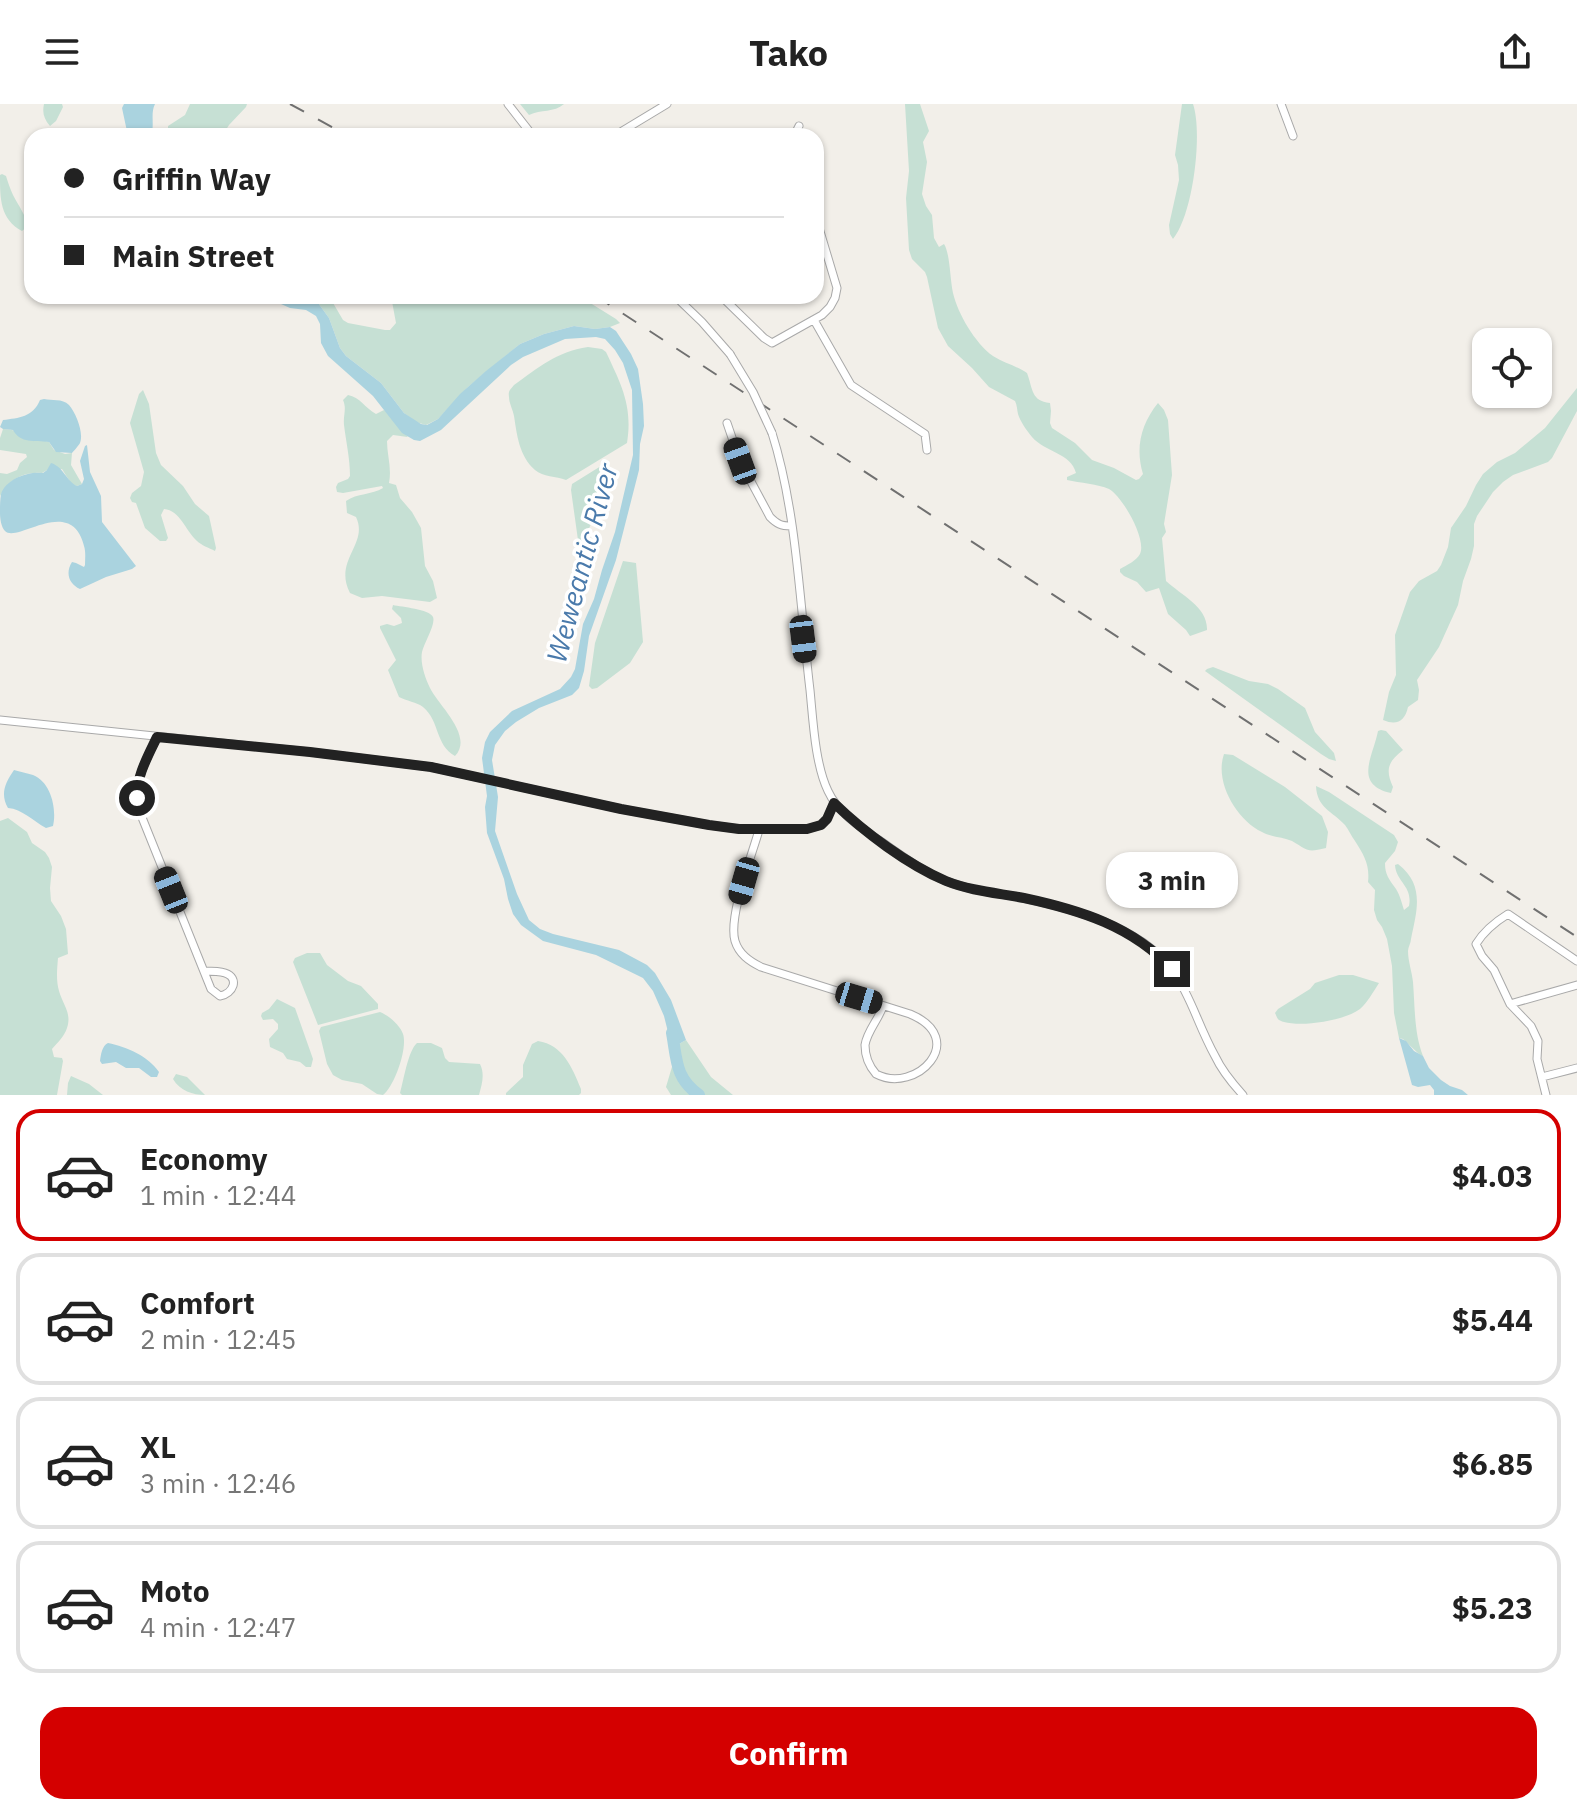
<!DOCTYPE html>
<html lang="en">
<head>
<meta charset="utf-8">
<style>
	body { margin:0; font-family:"IBM Plex Sans",sans-serif; background:#f6f6f6; color:#222; height:100vh; display:flex; flex-direction:column; font-size:30px; white-space:nowrap }
	* { box-sizing:border-box; margin:0 }
	p { font-size:26px; color:#767676 }
	.icon { flex:none; width:44px; height:44px; fill:none; stroke:currentColor; stroke-width:2; stroke-linecap:round; stroke-linejoin:round }
	.map { position:relative; height:991px; overflow:hidden }
	.details { display:flex; flex-direction:column; background:#fff; flex:1 }
	.details>* { flex:none }
	.guide { position:absolute; left:24px; top:24px; width:800px; height:176px; border-radius:24px; box-shadow:0 2px 6px #0004; display:grid; align-content:center; height:176px; padding:0 40px; background:#fff }
	.controls { position:absolute; left:1472px; top:224px; display:grid; gap:16px }
	.controls a { display:grid; place-items:center; width:80px; height:80px; border-radius:16px; background:#fff; box-shadow:0 2px 6px #0004; font-size:40px }
	.end { position:absolute; width:36px; height:36px; margin:-18px; border:10px solid #222; background:#fff; box-shadow:0 0 0 4px #fff }
	.from { border-radius:50% }
	.bubble { position:absolute; height:56px; border-radius:24px; background:#fff; box-shadow:0 2px 6px #0004; font-size:26px; font-weight:800; line-height:56px; text-align:center }
	.car { position:absolute; width:24px; height:48px; margin:-24px -12px; border-radius:10px; box-shadow:0 0 6px 2px #0007; background:linear-gradient(#222 24%,#8ab4d8 0 40%,#222 0 76%,#8ab4d8 0 86%,#222 0) }
	.guide b { display:flex; align-items:center; gap:28px; height:76px; font-size:30px }
	.guide b+b { border-top:2px solid #e0e0e0 }
	.guide i { width:20px; height:20px; background:#222 }
	ul { padding:14px 0 0; list-style:none }
	li { display:flex; align-items:center; gap:24px; height:132px; margin:0 16px 12px; padding:0 24px; border:4px solid #e0e0e0; border-radius:24px }
	li div { flex:1 }
	li b { display:block; font-size:30px }
	li em { font-style:normal; font-weight:800 }
	li.current { border-color:#d40000 }
	li>.icon { width:72px; height:72px; stroke-width:1.5 }
	.button { display:flex; gap:16px; margin-top:auto; padding:16px 40px }
	.button a { flex:1; height:92px; border-radius:24px; background:#d40000; color:#fff; font-size:32px; font-weight:800; line-height:92px; text-align:center }
	header { display:flex; justify-content:space-between; align-items:center; height:104px; padding:0 40px; background:#fff; font-size:36px; font-weight:800 }
	.map>svg:first-child { display:block }
	.wetland { fill:#c6e0d4 }
	.water { fill:#aad3df }
	.lines { fill:none; stroke-linecap:round; stroke-linejoin:round }
	.river { stroke:#aad3df; stroke-width:12 }
	.street-casing { stroke:#a9a9a9; stroke-width:9 }
	.street { stroke:#fff; stroke-width:7 }
	.rail { stroke:#707070; stroke-width:2; stroke-dasharray:16 16; stroke-linecap:butt }
	.street-bridge-casing { stroke:#a9a9a9; stroke-width:9; stroke-linecap:butt }
	.street-bridge { stroke:#fff; stroke-width:7 }
	.route { stroke:#222; stroke-width:10 }
	.labels { text-anchor:middle; stroke-width:7; stroke-linejoin:round; paint-order:stroke }
	.water-label { font-size:28px; font-style:italic; fill:#4a7aab; stroke:#fff }
</style>
</head>
<body>
<header><svg class="icon" aria-label="menu" viewBox="0 0 24 24"><path d="M4 6h16M4 12h16M4 18h16"/></svg>Tako<svg class="icon" aria-label="share" viewBox="0 0 24 24"><path d="M12 15V3M7 8l5-5 5 5M5 13v7h14v-7"/></svg></header>
<div class="map">
<svg width="1577" height="991" viewBox="0 0 1577 991">
	<rect width="100%" height="100%" fill="#f2efe9"/>
	<path class="wetland" d="M44 0H62L63 3 56 17 50 22C44 15 42 9 44 0Z
		M190 0H247L246 3 229 21 222 32H179L175 26 168 29V22L185 11Z
		M520 0H564C554 9 541 5 529 11Z
		M905 0H920L929 27 923 38 927 58 922 90 926 102 932 111 934 134 939 143 944 140C950 149 950 175 953 189 958 210 975 239 993 252 1004 259 1017 262 1027 269 1033 285 1031 297 1050 299L1051 307 1050 319 1052 324 1075 339 1092 356 1114 364 1136 376 1139 375 1143 370C1135 344 1141 320 1158 299L1164 306 1168 316 1172 371 1164 420 1166 428 1162 434 1166 477C1181 491 1208 503 1207 526L1190 532 1186 526 1168 510 1159 484 1146 488 1137 478 1124 472 1120 468V465C1127 461 1136 457 1140 450 1147 435 1122 392 1109 385 1098 380 1080 379 1067 376V373L1076 369C1071 349 1045 348 1032 333 1027 327 1020 317 1018 310 1017 305 1017 301 1015 297L989 283 972 264 948 242 938 224 927 173 925 168 912 155 909 146 906 94 909 67Z
		M1182 0H1193C1203 29 1193 111 1173 135L1170 130 1169 121 1179 76 1178 61 1175 51Z
		M2 70 6 72C8 78 10 85 13 91 19 103 26 110 27 123L22 127C0 115 0 95 0 71Z
		M313 192H329L343 216 348 219 385 226H390L396 219 391 192H579L616 215 620 219 610 223 595 225 574 222 544 230 520 240 468 283 438 315 426 321 416 318 404 309 381 279 346 252 340 244 329 214Z
		M588 243 602 245 606 248C621 280 633 302 627 339L566 376C556 372 543 373 535 366 519 352 517 331 514 312 513 306 509 299 509 293 508 287 510 286 514 281 539 263 556 248 588 243Z
		M1577 284V307L1552 354 1548 358 1513 371 1503 378 1493 388 1477 412 1474 420V442L1471 455 1463 477 1458 501 1439 543 1417 576 1419 586 1418 596 1408 603C1405 617 1397 622 1383 616L1389 588 1396 571 1395 531 1410 488 1419 477 1437 467 1441 461 1448 443 1451 424 1466 402 1476 381 1483 370 1497 358 1515 349 1545 324Z
		M143 286 149 300 156 349 161 361 183 382 195 400 209 412 216 444 215 447C209 444 201 441 197 437 185 426 180 406 164 405L161 411 168 434 166 437H160L145 424 136 399 132 398 130 394 132 389 141 382 144 368 130 319 139 290Z
		M348 291C360 293 365 304 376 310L384 306 387 308 408 333 393 331 387 337C387 351 392 364 389 379L396 381 400 394 412 408 421 424 425 462 433 477 437 494 430 498 382 492 362 494 350 489C333 456 369 440 356 413L347 409 346 397C357 389 372 391 383 384L382 382 343 389 337 388 336 383 338 379 348 375 350 372C350 354 346 338 344 321 343 311 347 305 343 296Z
		M3 325C18 325 33 335 49 338L54 346 65 350 72 349 71 361 82 380 77 382 72 381 62 365 47 366 42 369C24 367 8 376 0 392V369L7 370 17 366 20 359 27 353 26 350 0 346V334Z
		M606 361C605 383 597 406 588 427 593 441 597 455 583 465L580 464 578 454V436L571 386 572 380 601 362Z
		M623 457 636 459 643 538 630 559 597 584 592 585 589 582 595 539Z
		M393 501C402 503 429 505 433 513 436 520 424 539 422 548 420 559 425 574 430 584 439 602 474 632 455 652 435 641 440 617 423 603 417 598 406 597 399 593L388 566 396 556 380 524V522L387 520 394 522 402 519 401 514 392 505Z
		M1213 563 1249 577 1268 580 1278 585 1305 604 1315 628 1334 649 1336 657 1329 655 1321 650 1205 567 1207 565Z
		M1381 626 1386 627 1403 646C1388 658 1385 665 1393 683L1391 689C1353 680 1373 653 1378 627Z
		M1224 650 1233 651 1285 683 1322 712 1328 728 1326 744C1306 749 1308 746 1292 737 1283 733 1271 733 1262 728 1237 716 1214 678 1224 650Z
		M1316 682 1329 688 1394 731 1398 738 1395 747 1385 759C1385 771 1389 775 1396 785 1400 791 1402 800 1404 806L1409 802C1413 782 1396 778 1395 761L1398 760C1425 781 1417 806 1411 835 1411 839 1408 843 1408 847 1408 857 1412 868 1413 878 1415 903 1414 929 1423 952L1420 951 1403 935 1399 934 1394 909 1392 862 1387 835 1382 823 1377 816 1374 806 1375 786 1368 778C1370 761 1364 751 1355 737 1351 732 1349 726 1345 721 1332 707 1317 704 1316 682Z
		M8 714 27 728 32 739 45 748 49 754 52 763 50 784 51 797 61 812 66 825 68 850 58 854C57 866 56 876 59 887 63 901 72 909 67 924 64 933 58 938 52 945L54 953 62 954 63 957 57 991H0V717Z
		M307 849H320L327 861 348 877 361 882 378 900V905L318 921 293 858 295 854Z
		M1339 871H1353L1379 879C1373 888 1368 898 1360 905 1344 917 1302 923 1284 918 1277 916 1278 915 1275 909L1278 905 1310 885 1315 879Z
		M277 895 295 904 313 955 311 963H306L300 958 287 955 283 949 270 943 269 935 278 925V920L273 915 263 916 261 912 262 909 269 905Z
		M380 908C388 911 400 921 403 930 408 944 394 983 383 991L377 990 362 980 342 976 333 971 327 960 319 927 321 923Z
		M686 936 711 973 733 991H671L666 983 674 956 672 944Z
		M538 937C563 941 572 963 581 985V989L579 991H506V989L523 973V961L532 940Z
		M417 939H431L442 944 445 954 449 958 480 960C485 970 482 980 479 991H402L400 989C404 975 408 947 417 939Z
		M176 970 187 973 205 991C193 991 180 987 173 975Z
		M71 972 89 980 103 991H67L68 979Z"/>
	<path class="water" d="M124 0H155C150 10 155 21 151 32H128L122 4Z
		M263 192H313L329 214 340 244 346 252 381 279 404 309 421 320 427 321 438 315 460 290 486 267 520 240 544 230 574 222 595 225 610 223 616 227 631 250 638 265 643 300 644 322 640 340 639 366 616 456 589 532 584 567 579 584 572 591 539 604 516 618 505 627 495 641 492 656 498 693 495 727 517 790 529 816 540 825 553 830 619 846 647 861 655 869 671 896 686 936 672 944 664 912 653 887 643 874 596 851 543 837 521 821 513 810 508 795 504 775 487 729 485 703 487 692 482 654 485 638 490 628 512 607 560 585 571 573 575 565 583 520 594 495 602 466 615 428 633 351 632 286 623 259 615 246 605 235 596 233 565 235 523 253 511 261 441 326 420 337 414 336 402 329 373 292 328 252 321 239 320 220 316 212 306 206 290 204Z
		M44 295C52 297 62 294 69 301 76 309 84 329 80 339 79 341 73 348 72 349L56 348 49 338C34 336 21 340 13 326L3 325 0 323 3 316C19 314 33 313 40 296Z
		M87 341 90 368 101 392 102 418 136 462 132 465 106 473 80 485C69 480 65 469 72 458L76 459 84 463 85 461C85 455 86 448 84 442 71 390 17 440 5 427 1 423 0 414 0 409 0 403 0 396 1 390 6 375 28 367 43 369L47 366 51 359C64 363 66 377 77 382L82 380 84 375 80 357 85 342Z
		M14 666C20 668 27 669 33 671 51 678 57 705 53 722L46 724C33 717 22 705 8 704 0 690 5 679 14 666Z
		M1399 934 1406 937 1414 947 1423 952 1429 964 1441 976 1450 982 1462 986 1468 991H1434V986L1430 981 1418 983 1412 981Z
		M108 939C127 943 148 952 159 968L157 973H151L139 964H126L116 958 102 960 100 957C101 950 102 942 108 939Z"/>
	<g class="lines">
		<path class="river" d="M672 929C677 956 675 974 699 991"/>
		<defs>
			<path id="street" d="M508 0 533 32
				M1281 0 1293 32
				M614 32 667 0
				M794 32 799 22
				M675 192 702 218 730 250
				M721 192 764 234 772 239 822 211 830 203 835 194 837 184 816 114
				M814 216 851 281 925 330 927 346
				M727 319 740 357 770 413C777 420 781 422 791 422
				M772 329C797 408 800 503 810 586 813 616 815 660 828 687 838 709 860 723 879 736 901 751 922 767 946 777 971 787 997 789 1023 794 1060 802 1098 812 1131 831 1187 862 1188 903 1215 952 1222 967 1232 979 1243 991
				M0 616 310 648 431 663 621 705 709 721 739 725H807L821 721 827 715 834 699
				M157 633C145 659 133 676 139 706L211 885 220 892C233 890 240 874 225 869 219 867 210 867 204 867
				M759 726C752 751 728 813 735 837 739 850 749 857 761 863L910 910C970 935 916 991 876 970 869 962 865 952 865 941 867 927 879 915 883 902
				M1510 900 1577 881
				M1542 973 1577 964
				M1546 991 1537 955 1538 937 1531 922 1510 900 1494 866 1482 852 1476 840C1484 827 1495 818 1508 810L1577 857"/>
		</defs>
		<use href="#street" class="street-casing"/>
		<use href="#street" class="street"/>
		<path class="rail" d="M290 0 348 32
			M596 192 1577 833"/>
		<defs>
			<path id="street-bridge" d="M730 250 753 288 772 329"/>
		</defs>
		<use href="#street-bridge" class="street-bridge-casing"/>
		<use href="#street-bridge" class="street-bridge"/>
	</g>
	<g class="lines">
		<path class="route" d="M137 694C136 673 148 652 157 633L310 648 431 663 621 705 709 721 739 725H807L821 721 827 715 834 699C864 728 908 761 946 777 971 787 998 789 1024 794 1080 806 1132 822 1172 865"/>
	</g>
	<g class="labels">
		<g class="water-label">
			<text transform="translate(582 459) rotate(-75)" y="10">Weweantic River</text>
		</g>
	</g>
</svg>
<div class="controls">
<a><svg class="icon" aria-label="locate" viewBox="0 0 24 24"><circle cx="12" cy="12" r="6"/><path d="M12 2v4M12 18v4M2 12h4M18 12h4"/></svg></a>
</div>
<i class="end from" style="left:137px;top:694px"></i>
<i class="end" style="left:1172px;top:865px"></i>
<div class="bubble" style="left:1106px;top:748px;width:132px">3 min</div>
<i class="car" style="left:740px;top:357px;rotate:340deg"></i>
<i class="car" style="left:803px;top:535px;rotate:173deg"></i>
<i class="car" style="left:744px;top:777px;rotate:196deg"></i>
<i class="car" style="left:171px;top:786px;rotate:338deg"></i>
<i class="car" style="left:859px;top:894px;rotate:107deg"></i>
<div class="guide">
<b><i class="from"></i>Griffin Way</b>
<b><i></i>Main Street</b>
</div>
</div>
<section class="details">
<ul>
<li class="current"><svg class="icon" aria-label="car" viewBox="0 0 24 24"><path d="M5 17H2v-5l4-1 3-4h7l3 4 3 1v5h-3M9 17h6M6 11h13"/><circle cx="7" cy="17" r="2"/><circle cx="17" cy="17" r="2"/></svg><div><b>Economy</b><p>1 min · 12:44</p></div><em>$4.03</em></li>
<li><svg class="icon" aria-label="car" viewBox="0 0 24 24"><path d="M5 17H2v-5l4-1 3-4h7l3 4 3 1v5h-3M9 17h6M6 11h13"/><circle cx="7" cy="17" r="2"/><circle cx="17" cy="17" r="2"/></svg><div><b>Comfort</b><p>2 min · 12:45</p></div><em>$5.44</em></li>
<li><svg class="icon" aria-label="car" viewBox="0 0 24 24"><path d="M5 17H2v-5l4-1 3-4h7l3 4 3 1v5h-3M9 17h6M6 11h13"/><circle cx="7" cy="17" r="2"/><circle cx="17" cy="17" r="2"/></svg><div><b>XL</b><p>3 min · 12:46</p></div><em>$6.85</em></li>
<li><svg class="icon" aria-label="car" viewBox="0 0 24 24"><path d="M5 17H2v-5l4-1 3-4h7l3 4 3 1v5h-3M9 17h6M6 11h13"/><circle cx="7" cy="17" r="2"/><circle cx="17" cy="17" r="2"/></svg><div><b>Moto</b><p>4 min · 12:47</p></div><em>$5.23</em></li>
</ul>
<div class="button"><a>Confirm</a></div>
</section>
</body>
</html>
